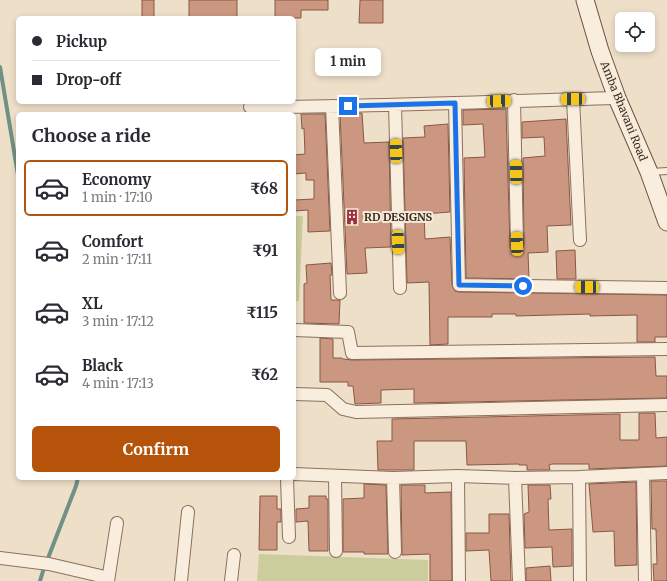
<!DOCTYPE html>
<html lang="en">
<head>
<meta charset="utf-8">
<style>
	body { margin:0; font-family:Merriweather,serif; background:#f7f7f7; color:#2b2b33; height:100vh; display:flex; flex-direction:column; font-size:15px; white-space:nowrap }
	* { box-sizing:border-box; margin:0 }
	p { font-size:13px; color:#7c7c81 }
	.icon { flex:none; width:22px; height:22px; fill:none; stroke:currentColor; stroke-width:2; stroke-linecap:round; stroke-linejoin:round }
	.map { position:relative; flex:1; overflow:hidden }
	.panel { position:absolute; left:16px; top:112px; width:280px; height:368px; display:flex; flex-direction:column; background:#fff; border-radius:6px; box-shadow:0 2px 6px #0003 }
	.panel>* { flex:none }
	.guide { position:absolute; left:16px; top:16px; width:280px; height:88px; border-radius:6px; box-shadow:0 2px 6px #0003; display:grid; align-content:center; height:88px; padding:0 16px; background:#fff }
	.tools { position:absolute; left:615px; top:12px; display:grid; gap:8px }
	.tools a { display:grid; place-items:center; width:40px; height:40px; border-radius:6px; background:#fff; box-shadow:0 2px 6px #0003; font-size:20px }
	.end { position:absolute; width:18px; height:18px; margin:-9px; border:5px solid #1a73e8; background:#fff; box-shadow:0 0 0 2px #fff }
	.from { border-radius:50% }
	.bubble { position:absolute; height:28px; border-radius:6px; background:#fff; box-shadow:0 2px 6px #0003; font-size:13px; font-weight:700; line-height:28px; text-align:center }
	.car { position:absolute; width:12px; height:24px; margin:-12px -6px; border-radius:5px; box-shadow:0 0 3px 1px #0007; background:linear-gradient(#f5c518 24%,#345 0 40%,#f5c518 0 76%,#345 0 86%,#f5c518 0) }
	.guide b { display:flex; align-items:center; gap:14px; height:38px; font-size:15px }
	.guide b+b { border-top:1px solid #e1e1e2 }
	.guide i { width:10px; height:10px; background:#2b2b33 }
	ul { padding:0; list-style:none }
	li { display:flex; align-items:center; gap:12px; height:56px; margin:0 8px 6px; padding:0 8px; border:2px solid transparent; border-radius:6px }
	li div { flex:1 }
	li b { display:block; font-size:15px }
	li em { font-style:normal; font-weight:700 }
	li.selected { border-color:#b45309 }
	li>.icon { width:36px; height:36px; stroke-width:1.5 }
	h2 { padding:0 16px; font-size:18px; line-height:48px }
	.primary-button { display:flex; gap:8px; margin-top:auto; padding:8px 16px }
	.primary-button a { flex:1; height:46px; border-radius:6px; background:#b45309; color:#fff; font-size:16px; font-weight:700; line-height:46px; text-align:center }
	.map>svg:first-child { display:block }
	.green { fill:#cccd9d }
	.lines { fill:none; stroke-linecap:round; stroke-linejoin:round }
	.stream { stroke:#709185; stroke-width:4 }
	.building { fill:#cb9780; stroke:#895844 }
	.lane-casing { stroke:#8b705e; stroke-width:8 }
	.street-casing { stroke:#8b705e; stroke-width:14 }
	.secondary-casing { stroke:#6d5241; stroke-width:19 }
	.lane { stroke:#f9eddd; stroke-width:6 }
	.street { stroke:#f9eddd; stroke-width:12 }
	.secondary { stroke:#f9eddd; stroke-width:17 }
	.route { stroke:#1a73e8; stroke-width:5 }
	.labels { text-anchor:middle; stroke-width:4; stroke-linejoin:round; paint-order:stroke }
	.street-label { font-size:11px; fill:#3b2b21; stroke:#f6ead9 }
	.poi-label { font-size:11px; font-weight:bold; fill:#3b2b21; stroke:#f6ead9; text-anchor:start }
</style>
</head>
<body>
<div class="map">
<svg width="667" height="581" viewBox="0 0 667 581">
	<rect width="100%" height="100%" fill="#eedfc9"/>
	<path class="green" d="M294 216H303L299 301H294Z
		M259 554 428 560V581H257Z"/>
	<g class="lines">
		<path class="stream" d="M0 67 18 175
			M40 581 43 571 76 486 78 478"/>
	</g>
	<path class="building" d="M142 0H154V18H142Z
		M189 0H237V18H189Z
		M275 0H328V10H301V18H275Z
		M360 0H383V23H359Z
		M506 109 510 248 513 250 518 251 523 248 524 244 523 158 545 156 544 137 522 138V122L566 119 571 225 547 226 548 252 528 253 529 279 466 278 464 158 485 157 483 124 463 125V110Z
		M362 113 364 143 389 142 391 247 365 248 367 273 347 274 340 114Z
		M301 114H325L330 231 308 232V210L294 211V200L314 199V180H306V173L294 174V155L305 154 304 128 302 129Z
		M448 124 450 212 424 214 425 239 450 237 452 285 455 291 459 292 667 295V337H655V342H637V315L590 316V314L516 316V314H492V317H448V344L430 345 429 282 407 283 403 138 425 137 424 126Z
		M575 250 576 279H557L556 251Z
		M331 263 332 275H330L331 300H340L339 324 304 323V284L307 283 306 265Z
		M320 338 333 339V358H342L343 359 352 360 655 357 656 376H667V398L414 403V389L381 390V403L355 404 353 386H348V382H320Z
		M639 413H655L656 438 667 437V466L589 469V464H552L549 465 550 470H527V465H519V464L467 465 466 441H414V470H378L377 441H392V419L620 414V440H639Z
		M651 481H667V581H654L653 564H657L656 529H652Z
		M636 482 637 565 615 566 614 531 593 532 589 484Z
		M364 484 386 485 388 554H364V552H343V499L364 498Z
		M401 485H425V493L451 492 452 581H430V554L402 555Z
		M528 485H550L551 499H548L549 530 572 529V566L553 567 552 547 525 548 524 514 529 512Z
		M260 496H277V509H281V522H277V550H259Z
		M309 496H326V499H328V551H309L308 521 296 522V509L309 508Z
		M489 514H509L511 581H491L489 550 466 551V533H489Z
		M550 566 551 581H526V568Z"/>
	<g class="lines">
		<defs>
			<path id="lane" d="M651 172 667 171"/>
			<path id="street" d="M573 99 580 240
				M514 100 517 244
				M455 103 459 285 667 288
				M395 105 400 288
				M332 106 340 293
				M250 107C372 107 494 101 617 98
				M294 330 348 332 352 353 667 349
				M294 394 327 395 343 409 356 412 667 405
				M294 474 393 478 458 476 515 478 579 477 667 473
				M643 474 645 581
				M335 476 336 551
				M458 476 459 581
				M579 477 580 581
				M287 478 289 537
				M393 478 395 552
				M515 478 519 581
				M0 558 49 564 101 576 108 581
				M108 581 117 523
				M181 581 188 512
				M231 581 234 555"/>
			<path id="secondary" d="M585 0 600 51 617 98 649 172 667 222"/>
		</defs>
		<use href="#lane" class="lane-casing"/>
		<use href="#street" class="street-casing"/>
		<use href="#secondary" class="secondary-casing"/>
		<use href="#lane" class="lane"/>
		<use href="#street" class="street"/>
		<use href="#secondary" class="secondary"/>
	</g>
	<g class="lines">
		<path class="route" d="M348 106 455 103 459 285 523 286"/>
	</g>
	<defs>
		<symbol id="building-bare" viewBox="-9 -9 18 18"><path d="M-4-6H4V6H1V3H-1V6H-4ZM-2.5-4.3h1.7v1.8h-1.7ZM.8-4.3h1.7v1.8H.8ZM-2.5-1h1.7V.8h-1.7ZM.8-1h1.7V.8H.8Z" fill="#992f3c" stroke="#f6ead9" stroke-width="2.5" paint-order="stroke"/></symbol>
	</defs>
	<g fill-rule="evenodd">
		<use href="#building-bare" x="341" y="206" width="22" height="22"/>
	</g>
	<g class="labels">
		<g class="street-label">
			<text transform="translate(624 111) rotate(68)" y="4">Amba Bhavani Road</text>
		</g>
		<g class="poi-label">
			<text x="364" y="221">RD DESIGNS</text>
		</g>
	</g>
</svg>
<div class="tools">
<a><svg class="icon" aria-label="locate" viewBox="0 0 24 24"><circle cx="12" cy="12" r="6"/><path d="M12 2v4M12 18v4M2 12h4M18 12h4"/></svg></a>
</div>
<i class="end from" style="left:523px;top:286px"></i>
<i class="end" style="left:348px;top:106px"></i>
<div class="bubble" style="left:315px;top:48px;width:66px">1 min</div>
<i class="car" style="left:573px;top:99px;rotate:269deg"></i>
<i class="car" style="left:499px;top:101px;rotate:88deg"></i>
<i class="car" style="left:396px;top:151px;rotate:358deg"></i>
<i class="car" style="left:516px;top:172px;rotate:359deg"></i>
<i class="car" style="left:398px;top:242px;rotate:178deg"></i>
<i class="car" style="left:517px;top:244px;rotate:358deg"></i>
<i class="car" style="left:587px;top:287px;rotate:271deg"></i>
<div class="guide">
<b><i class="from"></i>Pickup</b>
<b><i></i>Drop-off</b>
</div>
<section class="panel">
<h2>Choose a ride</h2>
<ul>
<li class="selected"><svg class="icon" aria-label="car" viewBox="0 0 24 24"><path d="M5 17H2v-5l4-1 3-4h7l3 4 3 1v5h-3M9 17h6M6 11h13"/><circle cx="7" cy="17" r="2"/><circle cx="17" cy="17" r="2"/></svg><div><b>Economy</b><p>1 min · 17:10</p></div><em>₹68</em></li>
<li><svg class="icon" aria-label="car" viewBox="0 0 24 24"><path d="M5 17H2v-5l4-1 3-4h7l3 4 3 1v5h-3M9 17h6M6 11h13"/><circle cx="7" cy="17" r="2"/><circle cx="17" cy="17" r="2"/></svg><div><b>Comfort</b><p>2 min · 17:11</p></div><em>₹91</em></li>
<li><svg class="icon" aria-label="car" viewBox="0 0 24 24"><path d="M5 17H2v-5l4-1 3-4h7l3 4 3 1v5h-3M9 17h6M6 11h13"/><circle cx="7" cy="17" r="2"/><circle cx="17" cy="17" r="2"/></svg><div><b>XL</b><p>3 min · 17:12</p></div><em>₹115</em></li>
<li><svg class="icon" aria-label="car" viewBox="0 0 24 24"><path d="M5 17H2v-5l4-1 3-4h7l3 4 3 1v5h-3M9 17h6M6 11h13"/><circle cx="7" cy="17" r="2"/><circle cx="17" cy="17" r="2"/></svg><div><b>Black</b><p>4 min · 17:13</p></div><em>₹62</em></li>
</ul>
<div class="primary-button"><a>Confirm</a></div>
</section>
</div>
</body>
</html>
